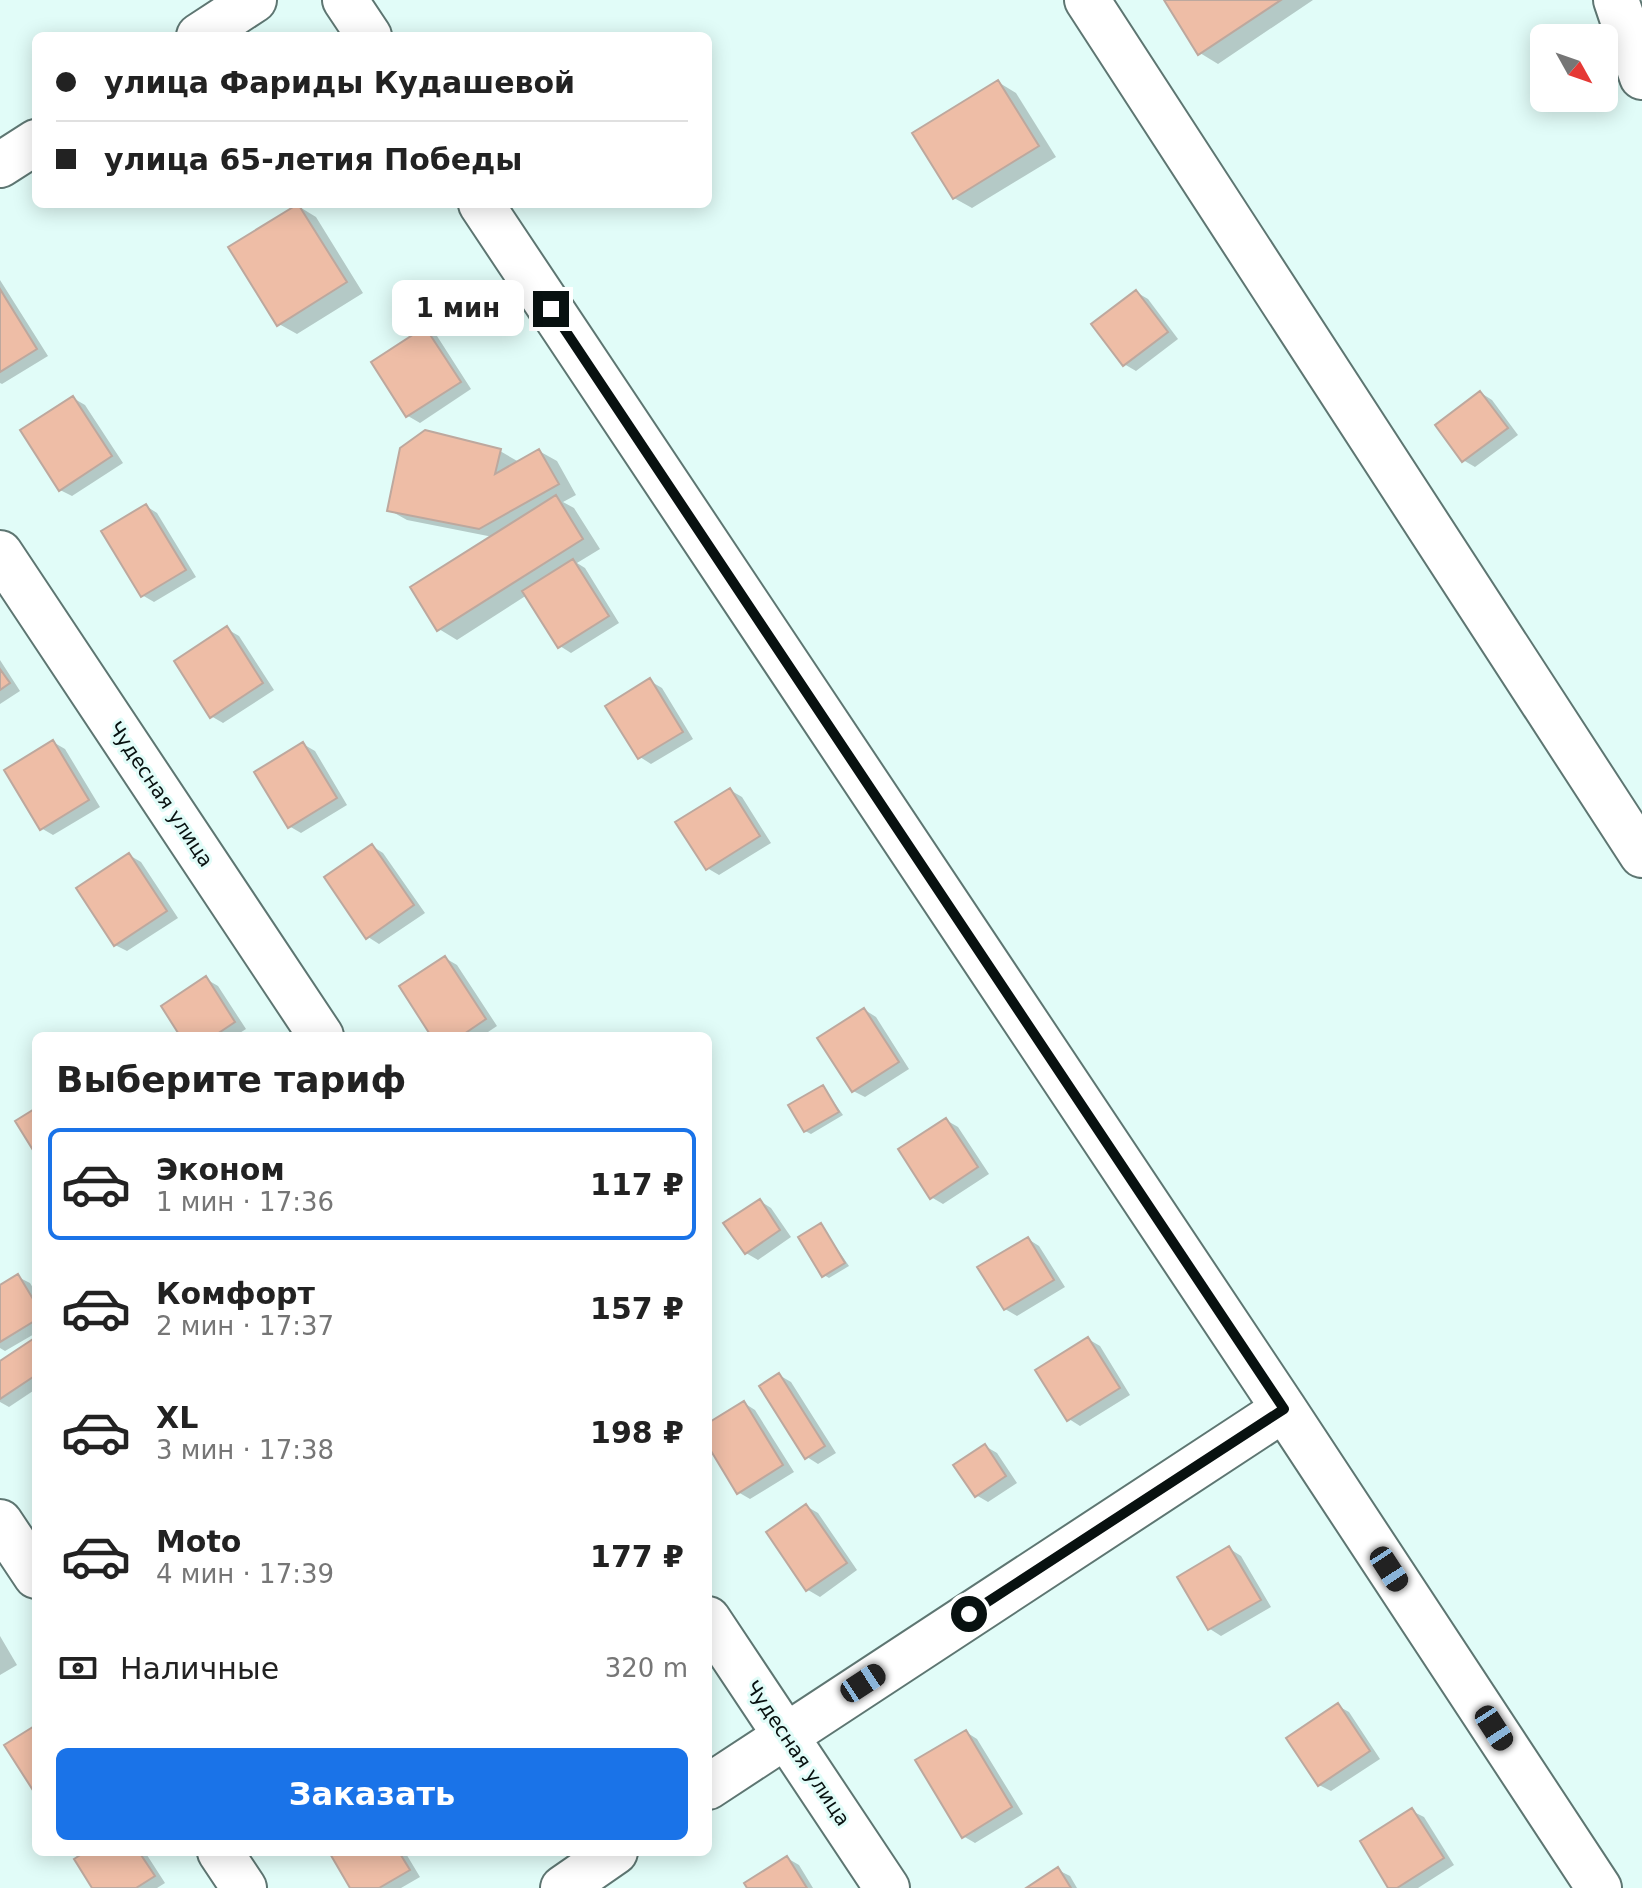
<!DOCTYPE html>
<html lang="ru">
<head>
<meta charset="utf-8">
<style>
	body { margin:0; font-family:"DejaVu Sans",sans-serif; background:#f6f6f6; color:#222; height:100vh; display:flex; flex-direction:column; font-size:30px; white-space:nowrap }
	* { box-sizing:border-box; margin:0 }
	p { font-size:26px; color:#767676 }
	.icon { flex:none; width:44px; height:44px; fill:none; stroke:currentColor; stroke-width:2; stroke-linecap:round; stroke-linejoin:round }
	.map { position:relative; flex:1; overflow:hidden }
	.drawer { position:absolute; left:32px; top:1032px; width:680px; height:824px; display:flex; flex-direction:column; background:#fff; border-radius:12px; box-shadow:0 4px 20px #0003 }
	.drawer>* { flex:none }
	.guide { position:absolute; left:32px; top:32px; width:680px; height:176px; border-radius:12px; box-shadow:0 4px 20px #0003; display:grid; align-content:center; height:176px; padding:0 24px; background:#fff }
	.needle { width:52px; rotate:130deg }
	.controls { position:absolute; left:1530px; top:24px; display:grid; gap:16px }
	.controls a { display:grid; place-items:center; width:88px; height:88px; border-radius:12px; background:#fff; box-shadow:0 4px 20px #0003; font-size:40px }
	.end { position:absolute; width:36px; height:36px; margin:-18px; border:10px solid #081110; background:#fff; box-shadow:0 0 0 4px #fff }
	.from { border-radius:50% }
	.bubble { position:absolute; height:56px; border-radius:12px; background:#fff; box-shadow:0 4px 20px #0003; font-size:26px; font-weight:800; line-height:56px; text-align:center }
	.car { position:absolute; width:24px; height:48px; margin:-24px -12px; border-radius:10px; box-shadow:0 0 6px 2px #0007; background:linear-gradient(#222 24%,#8ab4d8 0 40%,#222 0 76%,#8ab4d8 0 86%,#222 0) }
	.guide b { display:flex; align-items:center; gap:28px; height:76px; font-size:30px }
	.guide b+b { border-top:2px solid #e0e0e0 }
	.guide i { width:20px; height:20px; background:#222 }
	ul { padding:0; list-style:none }
	li { display:flex; align-items:center; gap:24px; height:112px; margin:0 16px 12px; padding:0 8px; border:4px solid transparent; border-radius:12px }
	li div { flex:1 }
	li b { display:block; font-size:30px }
	li em { font-style:normal; font-weight:800 }
	li.selected { border-color:#1a73e8 }
	li>.icon { width:72px; height:72px; stroke-width:1.5 }
	h2 { padding:0 24px; font-size:36px; line-height:96px }
	.pay { display:flex; align-items:center; gap:20px; height:88px; padding:0 24px; font-size:30px }
	.pay p { margin-inline-start:auto }
	.primary-button { display:flex; gap:16px; margin-top:auto; padding:16px 24px }
	.primary-button a { flex:1; height:92px; border-radius:12px; background:#1a73e8; color:#fff; font-size:32px; font-weight:800; line-height:92px; text-align:center }
	.map>svg:first-child { display:block }
	.shadow { fill:#0003 }
	.building { fill:#eebda6; stroke:#bda89e; stroke-width:2 }
	.lines { fill:none; stroke-linecap:round; stroke-linejoin:round }
	.minor-casing { stroke:#5e7672; stroke-width:48 }
	.minor { stroke:#fff; stroke-width:44 }
	.route { stroke:#081110; stroke-width:10 }
	.labels { text-anchor:middle; stroke-width:6; stroke-linejoin:round; paint-order:stroke }
	.street-label { font-size:20px; fill:#081110; stroke:#e1fcf8 }
</style>
</head>
<body>
<div class="map">
<svg width="1642" height="1888" viewBox="0 0 1642 1888">
	<rect width="100%" height="100%" fill="#e1fcf8"/>
	<path class="shadow" d="M1167 0H1313L1218 64 1200 53Z
		M998 82 1016 93 1056 157 972 208 954 198Z
		M298 206 316 217 363 293 297 334 279 324Z
		M0 280 48 356 2 384 0 383Z
		M1136 292 1148 299 1178 339 1136 371 1124 364Z
		M425 329 437 336 471 389 420 423 408 416 373 363Z
		M1481 393 1492 400 1518 435 1475 467 1463 460Z
		M73 398 85 405 123 463 72 496 60 490Z
		M500 451 519 462 539 451 557 461 576 495 563 502 574 508 600 549 577 563 585 568 619 623 571 653 560 646 527 595 457 640 439 629 493 537 407 520 389 510Z
		M146 506 157 513 196 577 154 602 142 595Z
		M227 629 239 636 274 690 223 723 211 716Z
		M0 660 20 691 0 704Z
		M650 681 662 688 693 739 651 764 640 757Z
		M53 742 65 749 100 807 53 835 41 828Z
		M303 744 315 751 347 805 301 833 289 826Z
		M730 790 742 797 771 843 719 875 707 868Z
		M372 846 383 853 425 913 379 944 368 937Z
		M129 855 141 862 178 918 127 951 115 945Z
		M445 958 457 965 497 1026 482 1036H434Z
		M206 979 218 986 246 1029 235 1036H182Z
		M865 1010 876 1017 909 1069 865 1097 853 1091Z
		M823 1087 843 1115 811 1134 805 1131Z
		M946 1120 958 1127 989 1174 943 1204 931 1197Z
		M760 1201 771 1208 791 1237 758 1260 746 1253Z
		M821 1225 849 1266 829 1278 824 1275Z
		M1028 1239 1039 1246 1065 1287 1017 1316 1005 1309Z
		M18 1277 30 1283 36 1293V1333L5 1351 0 1348V1287Z
		M36 1339V1389L9 1407 0 1402V1363Z
		M1088 1339 1100 1346 1130 1395 1080 1426 1069 1419Z
		M779 1375 791 1382 836 1453 818 1464 807 1457Z
		M744 1403 755 1410 794 1472 750 1499 738 1492 708 1442V1426Z
		M985 1446 997 1453 1017 1483 988 1502 976 1495Z
		M806 1506 818 1513 857 1570 820 1597 808 1590 769 1532Z
		M1230 1549 1241 1556 1271 1607 1221 1636 1210 1629Z
		M0 1636 17 1665 0 1675Z
		M1338 1706 1349 1712 1380 1759 1331 1791 1319 1785Z
		M966 1732 977 1739 1023 1814 975 1843 963 1836Z
		M1412 1811 1424 1817 1454 1865 1418 1888H1391Z
		M89 1852H145L165 1883 157 1888H94Z
		M331 1852H405L420 1877 401 1888H352Z
		M787 1858 799 1865 813 1888H749Z
		M1058 1870 1070 1876 1077 1888H1029Z"/>
	<path class="building" d="M1164 0H1281L1198 55Z
		M998 80 1039 146 953 199 912 133Z
		M298 204 347 282 277 326 228 247Z
		M0 289 37 349 0 372Z
		M1136 290 1168 332 1123 366 1091 324Z
		M425 327 461 382 406 417 371 362Z
		M1480 391 1508 428 1462 462 1435 425Z
		M73 396 112 456 59 491 20 430Z
		M425 430 501 449 495 474 539 449 559 484 479 529 387 511 400 448Z
		M556 495 583 539 437 631 410 587Z
		M146 504 186 570 141 597 101 531Z
		M573 559 609 616 558 648 522 591Z
		M227 626 263 683 210 718 174 661Z
		M0 669 10 683 0 690Z
		M650 678 683 732 638 759 605 706Z
		M53 740 89 800 40 830 4 770Z
		M303 742 337 798 288 828 254 772Z
		M730 788 760 836 706 870 675 822Z
		M372 844 414 905 366 939 324 877Z
		M129 853 167 911 114 946 76 888Z
		M445 956 486 1019 461 1036H431L399 986Z
		M206 976 235 1022 214 1036H180L161 1006Z
		M864 1008 899 1062 852 1092 817 1038Z
		M823 1085 839 1112 804 1132 788 1105Z
		M36 1108V1155L15 1121Z
		M946 1118 978 1167 930 1199 898 1149Z
		M760 1199 780 1230 745 1254 723 1223Z
		M821 1223 845 1263 822 1277 798 1237Z
		M1028 1237 1054 1280 1004 1310 977 1267Z
		M18 1274 36 1304V1320L0 1342V1285Z
		M36 1337V1375L0 1399V1361Z
		M1088 1337 1120 1388 1067 1421 1035 1370Z
		M779 1373 825 1446 805 1459 759 1386Z
		M744 1401 783 1465 737 1494 708 1446V1423Z
		M985 1444 1006 1476 975 1497 953 1465Z
		M806 1504 847 1563 806 1591 766 1532Z
		M1229 1546 1261 1600 1208 1630 1177 1577Z
		M1338 1703 1370 1751 1318 1786 1286 1738Z
		M36 1725V1795L4 1745Z
		M966 1730 1012 1807 962 1838 915 1760Z
		M1412 1808 1444 1858 1397 1888H1388L1360 1841Z
		M85 1852H139L155 1876 136 1888H92L74 1859Z
		M329 1852H399L410 1870 379 1888H350Z
		M787 1856 807 1888H747L744 1883Z
		M1058 1867 1071 1888H1026Z"/>
	<g class="lines">
		<defs>
			<path id="minor" d="M345 0 369 36
				M1087 0 1642 855
				M1616 0 1642 77
				M199 36 254 0
				M0 165 36 142
				M481 204 1284 1409 1599 1888
				M0 553 321 1036
				M0 1522 36 1576
				M708 1619 887 1888
				M708 1787 1284 1409
				M220 1852 244 1888
				M563 1888 615 1852"/>
		</defs>
		<use href="#minor" class="minor-casing"/>
		<use href="#minor" class="minor"/>
	</g>
	<g class="lines">
		<path class="route" d="M551 309 1284 1409 969 1614"/>
	</g>
	<g class="labels">
		<g class="street-label">
			<text transform="translate(161 794) rotate(56)" y="7">Чудесная улица</text>
			<text transform="translate(798 1753) rotate(56)" y="7">Чудесная улица</text>
		</g>
	</g>
</svg>
<div class="controls">
<a><svg class="needle" viewBox="-14 -14 28 28"><path d="M0-13l5 13h-10z" fill="#e53935"/><path d="M0 13l5-13h-10z" fill="#767676"/></svg></a>
</div>
<i class="end from" style="left:969px;top:1614px"></i>
<i class="end" style="left:551px;top:309px"></i>
<div class="bubble" style="left:392px;top:280px;width:132px">1 мин</div>
<i class="car" style="left:1389px;top:1569px;rotate:147deg"></i>
<i class="car" style="left:863px;top:1683px;rotate:57deg"></i>
<i class="car" style="left:1494px;top:1728px;rotate:147deg"></i>
<div class="guide">
<b><i class="from"></i>улица Фариды Кудашевой</b>
<b><i></i>улица 65-летия Победы</b>
</div>
<section class="drawer">
<h2>Выберите тариф</h2>
<ul>
<li class="selected"><svg class="icon" aria-label="car" viewBox="0 0 24 24"><path d="M5 17H2v-5l4-1 3-4h7l3 4 3 1v5h-3M9 17h6M6 11h13"/><circle cx="7" cy="17" r="2"/><circle cx="17" cy="17" r="2"/></svg><div><b>Эконом</b><p>1 мин · 17:36</p></div><em>117 ₽</em></li>
<li><svg class="icon" aria-label="car" viewBox="0 0 24 24"><path d="M5 17H2v-5l4-1 3-4h7l3 4 3 1v5h-3M9 17h6M6 11h13"/><circle cx="7" cy="17" r="2"/><circle cx="17" cy="17" r="2"/></svg><div><b>Комфорт</b><p>2 мин · 17:37</p></div><em>157 ₽</em></li>
<li><svg class="icon" aria-label="car" viewBox="0 0 24 24"><path d="M5 17H2v-5l4-1 3-4h7l3 4 3 1v5h-3M9 17h6M6 11h13"/><circle cx="7" cy="17" r="2"/><circle cx="17" cy="17" r="2"/></svg><div><b>XL</b><p>3 мин · 17:38</p></div><em>198 ₽</em></li>
<li><svg class="icon" aria-label="car" viewBox="0 0 24 24"><path d="M5 17H2v-5l4-1 3-4h7l3 4 3 1v5h-3M9 17h6M6 11h13"/><circle cx="7" cy="17" r="2"/><circle cx="17" cy="17" r="2"/></svg><div><b>Moto</b><p>4 мин · 17:39</p></div><em>177 ₽</em></li>
</ul>
<div class="pay"><svg class="icon" aria-label="cash" viewBox="0 0 24 24"><path d="M3 7h18v10H3z"/><circle cx="12" cy="12" r="2"/></svg>Наличные<p>320 m</p></div>
<div class="primary-button"><a>Заказать</a></div>
</section>
</div>
</body>
</html>
